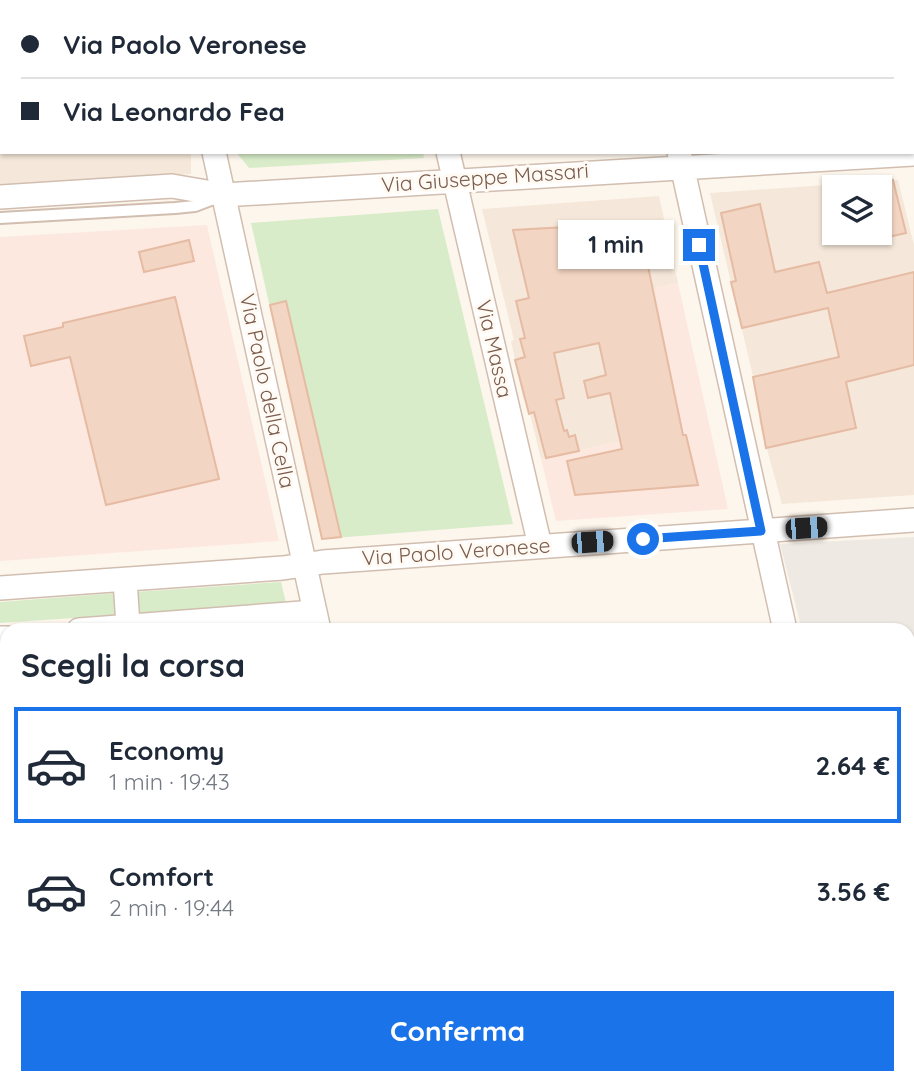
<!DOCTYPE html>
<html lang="it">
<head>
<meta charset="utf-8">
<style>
	body { margin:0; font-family:Quicksand,sans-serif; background:#f6f6f7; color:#1f2937; height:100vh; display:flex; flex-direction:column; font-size:26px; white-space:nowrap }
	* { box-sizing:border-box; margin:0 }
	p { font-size:23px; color:#747a83 }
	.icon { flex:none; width:38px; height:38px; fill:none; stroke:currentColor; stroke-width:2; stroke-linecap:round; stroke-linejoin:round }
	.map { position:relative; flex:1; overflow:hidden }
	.panel { position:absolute; left:0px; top:623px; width:915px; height:462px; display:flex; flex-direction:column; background:#fff; border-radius:21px 21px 0 0; box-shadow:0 2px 5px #0004 }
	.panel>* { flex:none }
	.guide { position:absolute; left:0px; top:0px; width:915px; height:154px; box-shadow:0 2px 5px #0004; display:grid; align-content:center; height:154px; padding:0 21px; background:#fff }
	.tools { position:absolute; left:822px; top:175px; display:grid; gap:14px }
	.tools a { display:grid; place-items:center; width:70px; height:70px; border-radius:0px; background:#fff; box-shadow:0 2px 5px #0004; font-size:35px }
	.end { position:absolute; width:32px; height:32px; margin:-16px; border:9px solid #1a73e8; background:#fff; box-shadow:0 0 0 4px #fff }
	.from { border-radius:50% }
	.bubble { position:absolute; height:49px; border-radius:0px; background:#fff; box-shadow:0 2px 5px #0004; font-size:23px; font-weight:700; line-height:49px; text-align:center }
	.car { position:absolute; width:21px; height:42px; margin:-21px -10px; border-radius:9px; box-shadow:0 0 5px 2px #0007; background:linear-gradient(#222 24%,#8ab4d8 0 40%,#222 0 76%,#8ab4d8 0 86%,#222 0) }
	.guide b { display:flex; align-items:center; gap:24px; height:66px; font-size:26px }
	.guide b+b { border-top:2px solid #e0e1e3 }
	.guide i { width:18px; height:18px; background:#1f2937 }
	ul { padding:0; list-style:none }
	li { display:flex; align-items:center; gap:21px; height:116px; margin:0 14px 10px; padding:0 7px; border:4px solid transparent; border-radius:0px }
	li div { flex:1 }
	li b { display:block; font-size:26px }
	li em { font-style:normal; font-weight:700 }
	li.active { border-color:#1a73e8 }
	li>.icon { width:63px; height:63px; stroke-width:1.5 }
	h2 { padding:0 21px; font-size:32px; line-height:84px }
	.button { display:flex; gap:14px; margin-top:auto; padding:14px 21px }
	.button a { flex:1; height:80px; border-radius:0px; background:#1a73e8; color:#fff; font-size:28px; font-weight:700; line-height:80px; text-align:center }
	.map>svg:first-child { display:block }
	.residential { fill:#f5e8da; fill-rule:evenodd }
	.commercial { fill:#fde8e0 }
	.industrial { fill:#efe9e4 }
	.green { fill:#d8ecc9 }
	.building { fill:#f3d5c3; stroke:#e6bba3; stroke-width:2 }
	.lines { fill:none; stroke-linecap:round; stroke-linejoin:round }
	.service-casing { stroke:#d1beb0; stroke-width:14 }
	.minor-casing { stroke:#d1beb0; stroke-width:26 }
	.service { stroke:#fff; stroke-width:10 }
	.minor { stroke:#fff; stroke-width:23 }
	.route { stroke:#1a73e8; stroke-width:9 }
	.labels { text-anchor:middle; stroke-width:6; stroke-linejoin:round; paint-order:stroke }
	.street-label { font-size:21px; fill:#7a5c4d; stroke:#fffaf3 }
</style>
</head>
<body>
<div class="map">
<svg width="914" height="1085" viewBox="0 0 914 1085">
	<rect width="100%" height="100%" fill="#fdf6ec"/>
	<path class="residential" d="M0 0 157 2H2V152H191V174L0 186Z
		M898 180 914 245V495L782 504 759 420 763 419 710 193ZM835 187H880V233H835Z
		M659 196 678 283 591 303 621 441 541 459 530 414 523 397 511 341 514 340 482 209Z"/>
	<path class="commercial" d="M207 225 279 541 0 561V237Z
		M678 283 728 509 556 521 541 459 621 441 591 302Z"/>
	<path class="industrial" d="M914 537V1077L908 1054V630H802L780 544Z"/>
	<path class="green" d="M236 152H423L424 158 249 168Z
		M438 209 513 524 322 539 251 223Z
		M281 582 286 603 137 614 135 592Z
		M117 593 118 615 0 623V602Z"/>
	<path class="building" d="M893 180 906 233 880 239V183Z
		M760 204 775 272 819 262 827 293 914 272V365L846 382 856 428 766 448 753 377 839 357 828 308 742 328 731 282 736 281 721 213Z
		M639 223 683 435H686L698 485 575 495 567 461 622 449 610 393 588 398 584 381 606 375 599 343 554 353 564 398 556 400 564 431 567 430 569 437 575 435 579 451 546 458 534 412 529 414 515 360 525 357 520 339 525 338 516 301 529 298 513 230Z
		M189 240 194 261 144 272 139 252Z
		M175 297 219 479 106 505 70 357 31 366 24 336 63 327V323Z
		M286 301 341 537 322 539 270 305Z"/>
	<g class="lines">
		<defs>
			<path id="service" d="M0 218 175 208 195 206 216 198"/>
			<path id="minor" d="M179 0 180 2
				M412 0V2
				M643 0V2
				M879 0 880 2
				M214 152 319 630
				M448 152 540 546
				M679 152 785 630
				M0 197 172 186 224 195 914 154
				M125 580 128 625
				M0 588 283 568 323 562 914 520
				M79 630 315 612
				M0 638H7
				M0 717 7 726
				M908 775 914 774
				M0 1028 7 1026
				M908 1073 914 1072
				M282 1078 288 1085
				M421 1078 422 1085
				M866 1085 891 1078"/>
		</defs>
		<use href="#service" class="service-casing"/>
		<use href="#minor" class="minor-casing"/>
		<use href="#service" class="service"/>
		<use href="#minor" class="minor"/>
	</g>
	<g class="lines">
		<path class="route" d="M643 539 761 531 699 245"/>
	</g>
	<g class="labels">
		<g class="street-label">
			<text transform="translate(485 178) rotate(-4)" y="7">Via Giuseppe Massari</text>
			<text transform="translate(494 349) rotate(77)" y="7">Via Massa</text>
			<text transform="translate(267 391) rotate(78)" y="7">Via Paolo della Cella</text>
			<text transform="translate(456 552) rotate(-4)" y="7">Via Paolo Veronese</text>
		</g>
	</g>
</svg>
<div class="tools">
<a><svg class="icon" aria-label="layers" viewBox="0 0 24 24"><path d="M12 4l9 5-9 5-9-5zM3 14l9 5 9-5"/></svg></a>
</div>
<i class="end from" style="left:643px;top:539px"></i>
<i class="end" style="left:699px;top:245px"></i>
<div class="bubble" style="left:558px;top:220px;width:116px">1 min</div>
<i class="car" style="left:806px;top:528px;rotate:86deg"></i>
<i class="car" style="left:592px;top:542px;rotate:86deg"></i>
<div class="guide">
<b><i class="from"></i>Via Paolo Veronese</b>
<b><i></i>Via Leonardo Fea</b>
</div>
<section class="panel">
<h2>Scegli la corsa</h2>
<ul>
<li class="active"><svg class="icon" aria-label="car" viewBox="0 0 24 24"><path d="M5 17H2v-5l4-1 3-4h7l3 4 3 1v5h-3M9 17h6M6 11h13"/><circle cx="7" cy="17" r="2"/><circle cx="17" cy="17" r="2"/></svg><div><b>Economy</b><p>1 min · 19:43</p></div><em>2.64 €</em></li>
<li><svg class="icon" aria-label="car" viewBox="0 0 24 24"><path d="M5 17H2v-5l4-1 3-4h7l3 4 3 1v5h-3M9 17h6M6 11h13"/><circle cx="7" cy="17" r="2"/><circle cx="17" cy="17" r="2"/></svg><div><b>Comfort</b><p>2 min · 19:44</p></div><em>3.56 €</em></li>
</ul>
<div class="button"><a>Conferma</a></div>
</section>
</div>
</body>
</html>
